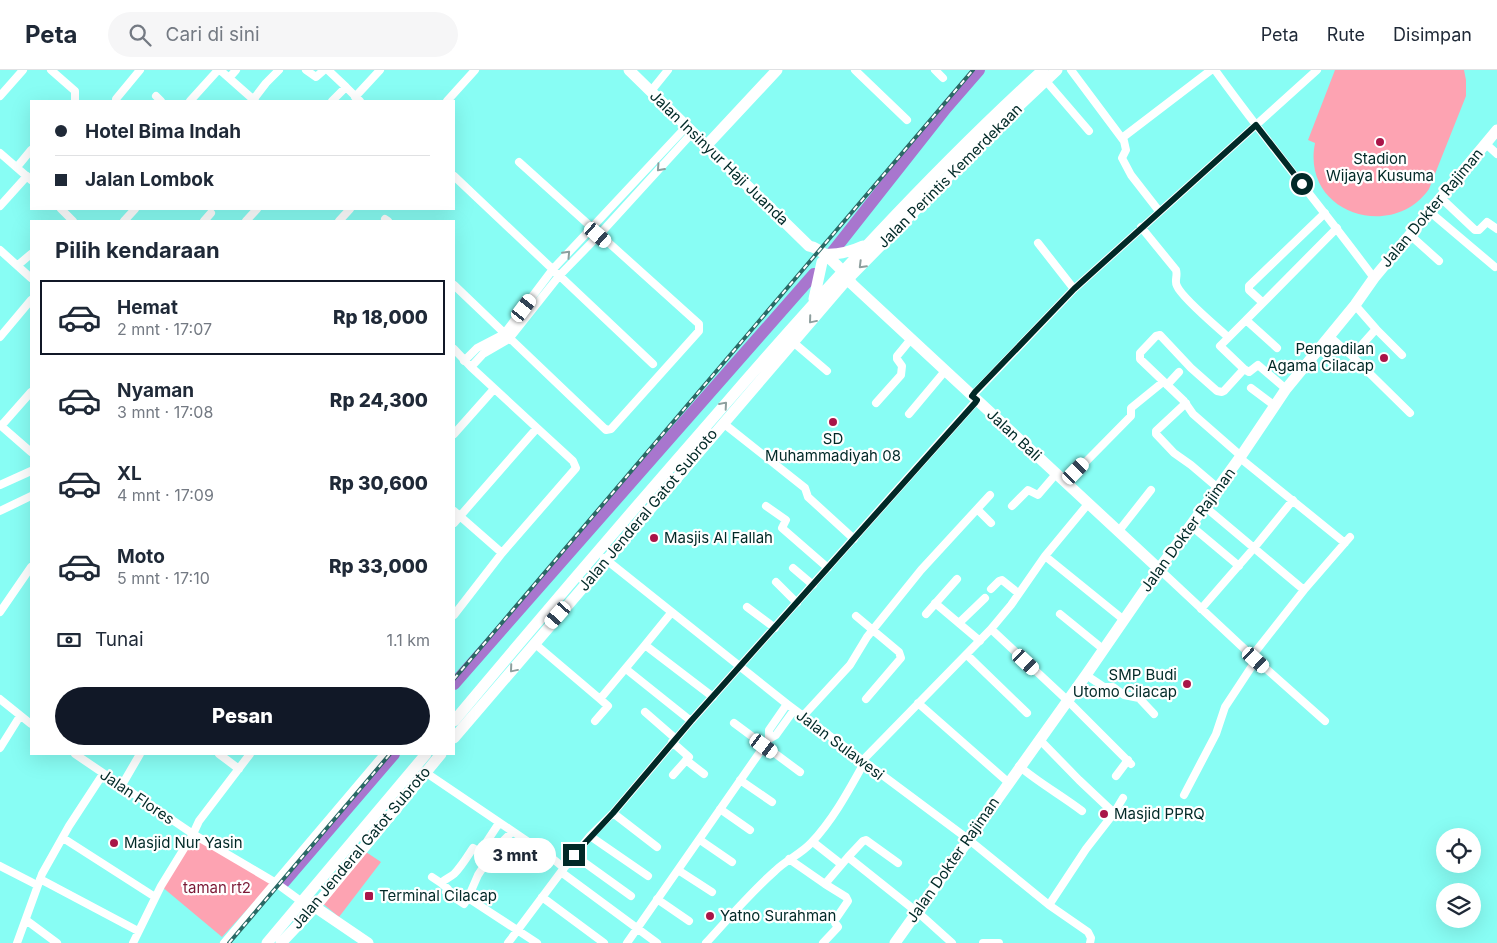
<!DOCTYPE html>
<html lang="id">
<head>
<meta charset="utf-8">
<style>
	body { margin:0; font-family:Inter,sans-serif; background:#f6f6f7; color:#1f2937; height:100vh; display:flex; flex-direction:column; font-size:19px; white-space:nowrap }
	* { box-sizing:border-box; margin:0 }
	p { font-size:16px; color:#747a83 }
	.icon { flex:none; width:28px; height:28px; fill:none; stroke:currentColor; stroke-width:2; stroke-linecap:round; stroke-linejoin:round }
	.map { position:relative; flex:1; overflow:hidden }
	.drawer { position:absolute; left:30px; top:150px; width:425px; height:535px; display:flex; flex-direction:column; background:#fff; border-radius:0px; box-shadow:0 5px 20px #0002 }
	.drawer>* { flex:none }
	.banner { position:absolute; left:30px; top:30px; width:425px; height:110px; border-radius:0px; box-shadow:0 5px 20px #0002; display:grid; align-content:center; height:110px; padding:0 25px; background:#fff }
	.controls { position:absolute; left:1436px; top:758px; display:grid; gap:10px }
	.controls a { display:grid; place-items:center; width:45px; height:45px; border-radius:50%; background:#fff; box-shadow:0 5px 20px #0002; font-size:25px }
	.end { position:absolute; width:22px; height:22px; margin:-11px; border:6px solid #012927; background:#fff; box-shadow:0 0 0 2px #fff }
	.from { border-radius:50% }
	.bubble { position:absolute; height:35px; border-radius:18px; background:#fff; box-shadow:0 5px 20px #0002; font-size:16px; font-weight:800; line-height:35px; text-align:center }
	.car { position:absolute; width:15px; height:30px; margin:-15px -8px; border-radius:6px; box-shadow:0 0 4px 1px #0007; background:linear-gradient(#fff 24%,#345 0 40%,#fff 0 76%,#345 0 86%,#fff 0) }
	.banner b { display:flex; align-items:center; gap:18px; height:48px; font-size:19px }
	.banner b+b { border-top:1px solid #e0e1e3 }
	.banner i { width:12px; height:12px; background:#1f2937 }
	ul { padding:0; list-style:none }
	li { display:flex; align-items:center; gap:15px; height:75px; margin:0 10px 8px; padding:0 15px; border:2px solid transparent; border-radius:0px }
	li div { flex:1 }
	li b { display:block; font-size:19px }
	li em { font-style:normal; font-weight:800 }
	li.current { border-color:#111827 }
	li>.icon { width:45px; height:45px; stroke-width:1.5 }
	h2 { padding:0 25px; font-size:22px; line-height:60px }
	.pay { display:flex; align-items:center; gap:12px; height:55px; padding:0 25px; font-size:19px }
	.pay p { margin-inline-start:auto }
	.action { display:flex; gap:10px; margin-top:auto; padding:10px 25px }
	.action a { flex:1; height:58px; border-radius:30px; background:#111827; color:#fff; font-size:20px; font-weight:800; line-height:58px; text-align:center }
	header { display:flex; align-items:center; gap:30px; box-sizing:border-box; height:70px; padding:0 25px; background:#fff; border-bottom:1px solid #e0e1e3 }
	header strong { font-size:24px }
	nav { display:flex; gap:28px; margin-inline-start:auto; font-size:18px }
	.search { width:350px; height:45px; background:#f6f6f7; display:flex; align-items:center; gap:12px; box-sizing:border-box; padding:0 18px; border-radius:28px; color:#747a83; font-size:19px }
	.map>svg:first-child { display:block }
	.green { fill:#fda3b2 }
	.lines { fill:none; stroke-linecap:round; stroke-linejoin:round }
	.river { stroke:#a876ce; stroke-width:12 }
	.street { stroke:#fff; stroke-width:8 }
	.secondary { stroke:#fff; stroke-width:11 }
	.rail-casing { stroke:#2a6965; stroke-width:4 }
	.rail { stroke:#fff; stroke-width:2; stroke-dasharray:5.5; stroke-linecap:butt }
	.oneway { stroke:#8d9f9e }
	.route { stroke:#012927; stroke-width:6 }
	.poi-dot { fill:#a91548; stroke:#fff; stroke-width:2 }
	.labels { text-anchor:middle; stroke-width:4.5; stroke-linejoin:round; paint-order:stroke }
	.street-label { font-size:15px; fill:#012927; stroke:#fff }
	.poi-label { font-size:15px; fill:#012927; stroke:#fff; text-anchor:start }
	.park-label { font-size:15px; fill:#7b1936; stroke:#fff }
</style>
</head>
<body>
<header>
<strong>Peta</strong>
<div class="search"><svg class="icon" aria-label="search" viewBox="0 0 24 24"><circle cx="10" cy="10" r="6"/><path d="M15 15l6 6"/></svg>Cari di sini</div>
<nav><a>Peta</a><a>Rute</a><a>Disimpan</a></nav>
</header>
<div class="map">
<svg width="1497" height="873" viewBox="0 0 1497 873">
	<rect width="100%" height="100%" fill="#88fdf4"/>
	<path class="green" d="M1335 0H1464L1466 10V26L1429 119C1392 172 1301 143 1315 73L1308 70Z
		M193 764 273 811 222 867 161 816Z
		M363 780 381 792 339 847 321 832Z"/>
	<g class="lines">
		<path class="river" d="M831 184 946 38 979 0
			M454 614 814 204
			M284 812 394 684"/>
		<path class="street" d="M51 0 75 21V31
			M220 0 255 31
			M306 0 316 7 324 0
			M328 0 346 17 332 31
			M855 0 907 50
			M935 0 943 8
			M1071 0 1124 71 1126 80 1122 88 1131 105 1159 141
			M1215 0C1266 71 1322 138 1374 208
			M229 8 236 0
			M1046 11 1089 61
			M346 17 360 31
			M651 21 668 0
			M0 26 23 0
			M156 26 161 31
			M355 27 380 0
			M253 30 266 13 279 0
			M116 31V29L140 0
			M190 31 218 0
			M447 31 475 0
			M1122 68 1211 0
			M1486 74 1497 84
			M0 83 31 110
			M17 97 31 80
			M454 106 653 294
			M1441 128 1475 160H1479L1487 152 1497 159
			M0 136 27 106
			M61 139 73 151
			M1430 142 1495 197
			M385 149 388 151
			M124 151 135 139
			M204 151 211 143
			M246 151 257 139
			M339 151 350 139
			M1141 157 1176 200C1178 206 1174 211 1177 216 1182 228 1217 257 1228 267
			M1410 165 1439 191
			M1038 173 1074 219
			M0 180 31 208
			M18 195 31 184
			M454 215 606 360 611 359 699 261V254L519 92
			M1262 232 1249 220V216L1325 143
			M1376 259 1402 285
			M1329 266 1352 286 1376 259 1355 235
			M0 267 31 230
			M793 272 827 301
			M1277 278 1246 250 1337 158
			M454 279 471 297 537 358 454 453
			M1352 286 1410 343
			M464 291 477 278 504 264 553 199 686 57
			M471 297 483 284 509 269 559 206 599 165 693 62
			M1244 299 1220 276 1246 250
			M1167 315 1179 302
			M1251 318 1275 336
			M972 326 1074 219 1317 0
			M876 333 901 305 902 296 897 289V286L911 269
			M1186 333 1156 361V364L1174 383 1191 395 1218 418
			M909 344 945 301
			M723 353 805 418 808 427 854 469
			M0 355 31 382
			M1 356 31 322
			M454 364 494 319
			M1241 386 1193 344 1184 331 1140 289V283L1156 266 1160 265 1191 298 1217 321 1222 322 1224 321 1244 299 1249 302 1258 295 1286 319
			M1240 388 1345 473
			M1065 413 1131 346V338L1163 312
			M0 415 31 401
			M766 436 786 450 782 458 828 498
			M1012 436 1028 420 1038 425 1056 404
			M1204 436 1304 520
			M977 439 991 453
			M0 441 31 426
			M454 441 502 483 454 545
			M1190 455 1239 496
			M1118 462 1151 420
			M502 483 576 398 573 391 537 358
			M1045 486 1124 550
			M604 488 787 634 968 769 1049 835 1088 862 1091 868 1090 873
			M793 498 813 515
			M1159 499 1252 586 1304 520 1350 467
			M776 512 797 533
			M991 519 999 511 1002 510 1018 523
			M935 533 980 571
			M747 537 775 558
			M1201 539 1254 478 1293 430
			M0 542 31 497
			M926 544 957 509
			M1060 544 1103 579
			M856 546 899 582 901 588 866 629
			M959 553 985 528
			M991 559 1067 630 1131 694
			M534 573 600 629
			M645 575 671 543
			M967 585 1027 643
			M1254 588 1325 651
			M626 599 691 651
			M1086 605 1104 617H1113L1124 625 1139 628 1154 644
			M0 629 31 654
			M918 633 1009 713
			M787 634 769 660V669L776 665 794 640
			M645 642 676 669
			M803 646 850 595 867 567 921 500 990 425
			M595 651 608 636 600 629 645 575 713 627
			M734 653 800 702
			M1039 669 1079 710 1114 743
			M672 672 689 687 673 705
			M0 678 20 646
			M75 684 193 764 276 813 302 832
			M219 684 239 699
			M686 690 704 704
			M862 691 991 559 1011 535 1045 486 1088 434
			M1019 696C1039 713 1061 725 1082 741
			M425 702 552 788 564 798
			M1116 706 1128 690
			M740 710 772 732
			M122 715 140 684
			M1184 725 1216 664 1225 637 1256 590
			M720 739 750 760
			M613 743 657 777
			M512 762 495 779 478 805 468 828 537 873
			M590 766 648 806
			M63 768 155 827
			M700 770 732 792
			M813 772 841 794
			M574 785 631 826
			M848 787 863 771 866 770 898 793
			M789 789 825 814 848 787 922 846 952 873
			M0 796 37 815
			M678 800 712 822
			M561 802 657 873
			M432 807 441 813C446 808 449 808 454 804 461 797 467 787 473 778L480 782 499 753
			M40 809 138 861
			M441 813 448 819 446 822 464 834 468 828
			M542 827 604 873
			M657 829 689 851
			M1049 835 1086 779 1114 743 1123 728
			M26 850 57 873
			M17 873 42 804 69 756 103 704
			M133 873 161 816 193 764 199 751 250 684
			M224 873 384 684
			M508 873 564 798 590 766 613 743 691 651 977 330
			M627 873 769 669
			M706 873C729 848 750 823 775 801 786 790 801 784 811 773 833 750 849 720 864 693
			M823 873 838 857 835 853V850L848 831 846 827 825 814
			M983 873H999"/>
		<path class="secondary" d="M629 0 809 176C822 178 846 203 852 214L1159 499
			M707 75 777 0
			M824 184C838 185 850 182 863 176
			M814 229 822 192
			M454 651C542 546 631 442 721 339 823 221 928 105 1043 0
			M454 668 844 213 1004 50 1057 0
			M308 834 315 837 368 873
			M267 873 426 684
			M281 873 315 837 441 684
			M895 873 1086 605 1159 499 1241 386 1286 319 1355 235 1374 208 1497 60"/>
		<defs>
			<path id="rail" d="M454 609 973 0
				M229 873 390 684"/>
		</defs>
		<use href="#rail" class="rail-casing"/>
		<use href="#rail" class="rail"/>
	</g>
	<defs><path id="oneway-chevron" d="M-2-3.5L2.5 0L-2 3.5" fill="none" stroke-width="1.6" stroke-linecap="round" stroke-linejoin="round" transform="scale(1.25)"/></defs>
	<g class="oneway">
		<use href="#oneway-chevron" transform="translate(660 98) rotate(132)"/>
		<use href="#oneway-chevron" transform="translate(567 184) rotate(-47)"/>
		<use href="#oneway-chevron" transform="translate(862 195) rotate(135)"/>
		<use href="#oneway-chevron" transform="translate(812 250) rotate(130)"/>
		<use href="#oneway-chevron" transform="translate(724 335) rotate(-49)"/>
		<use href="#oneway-chevron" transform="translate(513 599) rotate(130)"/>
	</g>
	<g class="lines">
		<path class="route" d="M574 785 613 743 691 651 975 333 977 330 972 326 975 322 1074 219 1256 55 1302 114"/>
	</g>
	<g class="poi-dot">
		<circle cx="1380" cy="72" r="5"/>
		<circle cx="1384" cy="288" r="5"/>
		<circle cx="833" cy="352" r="5"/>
		<circle cx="654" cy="468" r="5"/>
		<circle cx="1187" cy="614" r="5"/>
		<circle cx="1104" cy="744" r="5"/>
		<circle cx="114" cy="773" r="5"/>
		<rect x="364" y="821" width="10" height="10" rx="2.5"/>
		<circle cx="710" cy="846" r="5"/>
	</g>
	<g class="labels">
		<g class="street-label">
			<text transform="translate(719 88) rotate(44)" y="5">Jalan Insinyur Haji Juanda</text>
			<text transform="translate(950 106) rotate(-45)" y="5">Jalan Perintis Kemerdekaan</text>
			<text transform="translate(1432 138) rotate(-50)" y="5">Jalan Dokter Rajiman</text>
			<text transform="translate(1014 365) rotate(43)" y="5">Jalan Bali</text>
			<text transform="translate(648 440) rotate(-50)" y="5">Jalan Jenderal Gatot Subroto</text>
			<text transform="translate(1188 460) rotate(-54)" y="5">Jalan Dokter Rajiman</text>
			<text transform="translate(840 675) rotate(37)" y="5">Jalan Sulawesi</text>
			<text transform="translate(137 727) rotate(34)" y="5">Jalan Flores</text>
			<text transform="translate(361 778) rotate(-50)" y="5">Jalan Jenderal Gatot Subroto</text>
			<text transform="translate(953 790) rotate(-55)" y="5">Jalan Dokter Rajiman</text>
		</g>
		<g class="poi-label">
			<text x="1380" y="94" text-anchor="middle">Stadion<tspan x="1380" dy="17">Wijaya Kusuma</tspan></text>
			<text x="1374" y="284" text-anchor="end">Pengadilan<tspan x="1374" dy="17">Agama Cilacap</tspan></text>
			<text x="833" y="374" text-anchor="middle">SD<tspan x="833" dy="17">Muhammadiyah 08</tspan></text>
			<text x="664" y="473">Masjis Al Fallah</text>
			<text x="1177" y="610" text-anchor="end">SMP Budi<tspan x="1177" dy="17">Utomo Cilacap</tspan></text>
			<text x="1114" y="749">Masjid PPRQ</text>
			<text x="124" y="778">Masjid Nur Yasin</text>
			<text x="379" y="831">Terminal Cilacap</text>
			<text x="720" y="851">Yatno Surahman</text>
		</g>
		<g class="park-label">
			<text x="217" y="823">taman rt2</text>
		</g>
	</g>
</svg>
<div class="controls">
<a><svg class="icon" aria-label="locate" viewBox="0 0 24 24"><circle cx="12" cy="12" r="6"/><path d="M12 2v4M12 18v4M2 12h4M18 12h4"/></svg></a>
<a><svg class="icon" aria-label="layers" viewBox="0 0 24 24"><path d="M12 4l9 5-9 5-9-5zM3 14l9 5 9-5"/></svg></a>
</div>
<i class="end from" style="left:1302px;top:114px"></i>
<i class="end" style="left:574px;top:785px"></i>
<div class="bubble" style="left:474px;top:768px;width:82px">3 mnt</div>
<i class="car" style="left:598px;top:165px;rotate:131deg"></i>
<i class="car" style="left:524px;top:238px;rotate:37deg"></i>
<i class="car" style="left:1076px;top:401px;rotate:44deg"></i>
<i class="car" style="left:558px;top:545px;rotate:221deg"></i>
<i class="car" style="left:1256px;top:590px;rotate:132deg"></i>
<i class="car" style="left:1026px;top:592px;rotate:133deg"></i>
<i class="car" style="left:764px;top:676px;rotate:126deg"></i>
<div class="banner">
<b><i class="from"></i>Hotel Bima Indah</b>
<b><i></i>Jalan Lombok</b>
</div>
<section class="drawer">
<h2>Pilih kendaraan</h2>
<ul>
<li class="current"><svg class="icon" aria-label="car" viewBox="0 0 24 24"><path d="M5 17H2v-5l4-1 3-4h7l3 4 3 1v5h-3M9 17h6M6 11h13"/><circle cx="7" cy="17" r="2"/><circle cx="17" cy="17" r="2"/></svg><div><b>Hemat</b><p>2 mnt · 17:07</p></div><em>Rp 18,000</em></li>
<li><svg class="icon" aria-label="car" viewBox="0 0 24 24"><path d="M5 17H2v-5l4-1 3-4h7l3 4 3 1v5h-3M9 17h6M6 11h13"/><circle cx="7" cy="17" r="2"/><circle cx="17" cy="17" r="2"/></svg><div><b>Nyaman</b><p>3 mnt · 17:08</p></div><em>Rp 24,300</em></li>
<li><svg class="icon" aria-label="car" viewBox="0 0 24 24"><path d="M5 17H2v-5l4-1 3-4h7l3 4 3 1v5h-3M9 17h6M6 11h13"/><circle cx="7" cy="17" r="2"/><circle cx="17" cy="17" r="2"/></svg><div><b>XL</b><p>4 mnt · 17:09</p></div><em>Rp 30,600</em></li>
<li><svg class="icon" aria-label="car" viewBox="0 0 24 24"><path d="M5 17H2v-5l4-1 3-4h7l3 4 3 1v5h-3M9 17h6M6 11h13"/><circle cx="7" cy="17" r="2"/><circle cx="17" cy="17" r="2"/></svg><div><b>Moto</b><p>5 mnt · 17:10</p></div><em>Rp 33,000</em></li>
</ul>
<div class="pay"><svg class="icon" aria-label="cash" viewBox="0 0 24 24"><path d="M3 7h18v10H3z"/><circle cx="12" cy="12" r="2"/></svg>Tunai<p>1.1 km</p></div>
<div class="action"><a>Pesan</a></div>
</section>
</div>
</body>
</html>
